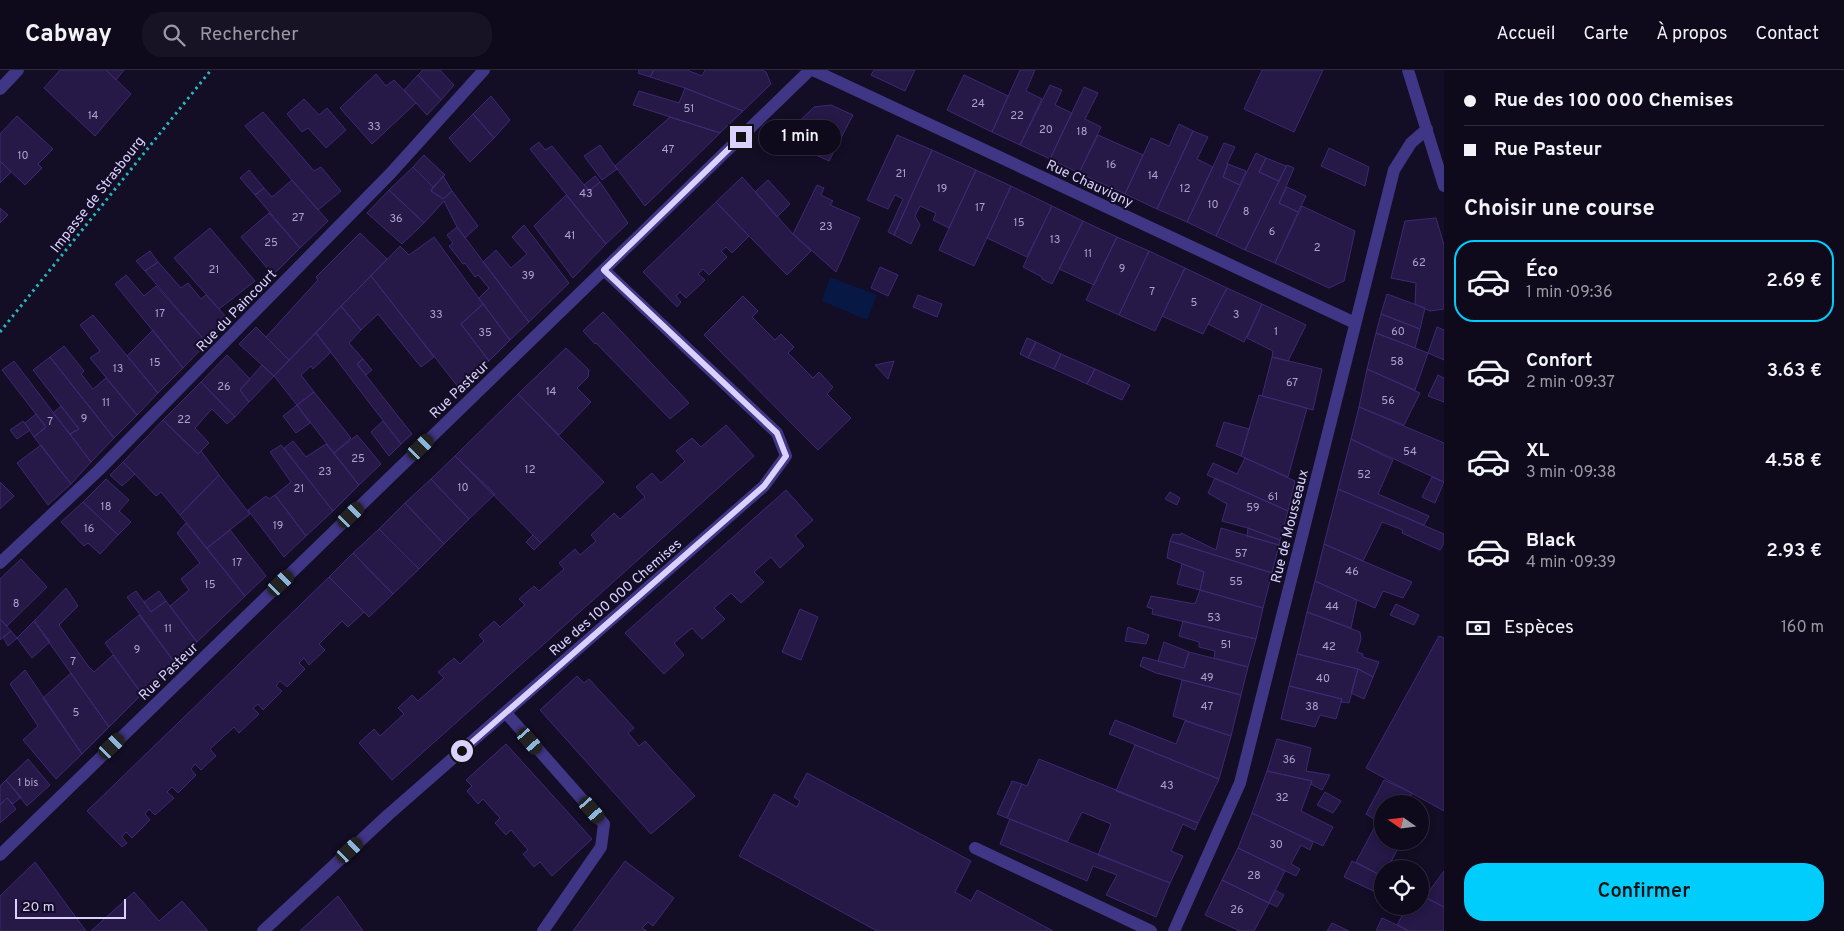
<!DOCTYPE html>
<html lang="fr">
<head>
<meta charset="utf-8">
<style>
	body { margin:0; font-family:Overpass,sans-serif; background:#171325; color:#f1f3f6; height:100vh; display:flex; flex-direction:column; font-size:19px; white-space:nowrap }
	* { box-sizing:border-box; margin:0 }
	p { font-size:16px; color:#9b9aa3 }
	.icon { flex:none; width:28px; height:28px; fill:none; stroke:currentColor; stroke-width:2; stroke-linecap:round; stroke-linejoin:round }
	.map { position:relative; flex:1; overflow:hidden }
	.details { display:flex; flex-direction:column; background:#0e0a1c; width:400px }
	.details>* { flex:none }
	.banner { display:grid; align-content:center; height:110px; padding:0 20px; background:#0e0a1c }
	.needle { width:32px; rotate:284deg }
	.buttons { position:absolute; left:1374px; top:725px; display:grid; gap:10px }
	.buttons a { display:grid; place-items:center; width:55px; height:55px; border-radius:50%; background:#0e0a1c; box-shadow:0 2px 8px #0003,0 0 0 1px #2e2b3b; font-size:25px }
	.scale { position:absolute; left:15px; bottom:12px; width:111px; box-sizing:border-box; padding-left:5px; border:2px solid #dad1ff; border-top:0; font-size:14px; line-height:18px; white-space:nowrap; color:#dad1ff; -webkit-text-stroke:4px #130d25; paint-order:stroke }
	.end { position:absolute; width:22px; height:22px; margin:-11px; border:6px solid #dad1ff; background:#111; box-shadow:0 0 0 2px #111 }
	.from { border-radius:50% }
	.bubble { position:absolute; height:35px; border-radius:18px; background:#0e0a1c; box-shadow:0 2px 8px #0003,0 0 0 1px #2e2b3b; font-size:16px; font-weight:600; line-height:35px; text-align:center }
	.car { position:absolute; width:15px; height:30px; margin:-15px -8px; border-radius:6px; box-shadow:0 0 4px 1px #0007; background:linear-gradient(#222 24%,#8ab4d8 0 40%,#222 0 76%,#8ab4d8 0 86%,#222 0) }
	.banner b { display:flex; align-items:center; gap:18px; height:48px; font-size:19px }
	.banner b+b { border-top:1px solid #2e2b3b }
	.banner i { width:12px; height:12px; background:#f1f3f6 }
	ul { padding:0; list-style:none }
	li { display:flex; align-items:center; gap:15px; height:82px; margin:0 10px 8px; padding:0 10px; border:2px solid transparent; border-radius:20px }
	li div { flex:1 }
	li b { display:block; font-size:19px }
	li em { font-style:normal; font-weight:600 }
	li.on { border-color:#00cdfc }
	li>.icon { width:45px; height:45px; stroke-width:1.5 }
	h2 { padding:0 20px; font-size:22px; line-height:60px }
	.pay { display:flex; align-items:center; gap:12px; height:55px; padding:0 20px; font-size:19px }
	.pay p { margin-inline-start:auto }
	.button { display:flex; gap:10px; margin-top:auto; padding:10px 20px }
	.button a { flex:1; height:58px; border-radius:20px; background:#00cdfc; color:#111; font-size:20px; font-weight:600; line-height:58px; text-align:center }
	header { display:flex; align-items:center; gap:30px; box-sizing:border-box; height:70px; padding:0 25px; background:#0e0a1c; border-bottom:1px solid #2e2b3b }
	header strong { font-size:24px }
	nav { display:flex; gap:28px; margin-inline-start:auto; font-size:18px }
	.search { width:350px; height:45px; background:#171325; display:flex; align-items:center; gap:12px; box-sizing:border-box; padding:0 18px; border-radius:20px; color:#9b9aa3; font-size:19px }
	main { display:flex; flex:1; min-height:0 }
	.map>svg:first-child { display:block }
	.water { fill:#071844 }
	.building { fill:#261847; stroke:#3e2974 }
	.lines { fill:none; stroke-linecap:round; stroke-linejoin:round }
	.path { stroke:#28b8bc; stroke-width:3; stroke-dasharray:2.5 4; stroke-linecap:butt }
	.service { stroke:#403686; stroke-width:12 }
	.minor { stroke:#403686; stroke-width:12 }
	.route { stroke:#dad1ff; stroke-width:6 }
	.labels { text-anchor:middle; stroke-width:4; stroke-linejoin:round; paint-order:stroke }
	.number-label { font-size:11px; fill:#ada3d1 }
	.street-label { font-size:14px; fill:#dad1ff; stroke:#130d25 }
</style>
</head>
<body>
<header>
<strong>Cabway</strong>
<div class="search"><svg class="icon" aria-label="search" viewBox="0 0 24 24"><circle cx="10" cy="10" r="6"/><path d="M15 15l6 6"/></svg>Rechercher</div>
<nav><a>Accueil</a><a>Carte</a><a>À propos</a><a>Contact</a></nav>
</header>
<main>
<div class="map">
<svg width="1444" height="861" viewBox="0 0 1444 861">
	<rect width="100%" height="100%" fill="#130d25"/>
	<path class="water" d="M830 207 877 225 867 250 822 231Z"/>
	<path class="building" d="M60 0H106L131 24 95 66 44 18Z
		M106 0H124L116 10Z
		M423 0H440L454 15 441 30 418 5Z
		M639 0H654L650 7 638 3Z
		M654 0H687L702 6 705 0H762L766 2 771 14 743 41 685 18 650 7Z
		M874 0H915L905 21 871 5Z
		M1020 0H1035L1026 21 1042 29 1020 75 992 62Z
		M1262 0H1323L1294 62 1244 39Z
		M376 4 386 16 394 10 416 33 372 74 340 38Z
		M418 5 441 30 427 45 404 20Z
		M964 5 1008 26 992 62 947 40Z
		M1050 15 1062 20 1055 35 1072 43 1050 89 1020 75Z
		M1084 17 1098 23 1085 49 1101 57 1079 103 1050 89Z
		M685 18 743 41 720 63 633 35 639 21 679 33Z
		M491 26 510 50 494 68 473 44Z
		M304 29 319 45 327 38 346 60 326 78 308 58 302 62 287 44Z
		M831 35 853 45 829 91 781 69 814 37Z
		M263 42 314 101 321 97 341 121 318 140 245 56Z
		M473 44 494 68 470 92 449 68Z
		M17 46 53 79 38 94 42 98 25 115 0 91V64Z
		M670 47 720 63 645 136 615 96Z
		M1179 54 1193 61 1157 139 1125 124 1151 68 1169 76Z
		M1193 61 1208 67 1197 89 1213 97 1187 152 1157 139Z
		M897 65 932 80 894 165 888 162 903 129 895 125 888 139 867 130Z
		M1098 65 1143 85 1125 124 1079 103Z
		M539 72 545 80 552 76 589 121 600 112 628 153 606 174 530 79Z
		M1224 73 1235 77 1227 94H1228L1223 107 1240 115 1216 166 1187 152Z
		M600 75 617 99 602 110 584 86Z
		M1329 78 1369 97 1365 116 1321 96Z
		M932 80 976 100 949 158 933 150 936 143 920 136 915 146 920 155 911 174 894 165Z
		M1256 83 1266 88 1259 102 1279 111 1245 180 1216 166Z
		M424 85 445 105 433 117 413 97Z
		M1266 88 1286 96 1279 111 1259 102Z
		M0 91 11 102 0 113Z
		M1228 94 1246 101 1240 115 1223 107Z
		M1287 95 1294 98 1279 133 1298 142 1275 193 1245 180Z
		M413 97 433 117 431 121 443 129 452 121 478 156 465 168 457 157 444 131 424 153 389 120Z
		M249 100 264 118 255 125 240 108Z
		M976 100 1011 116 974 196 939 180Z
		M443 106 452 121 443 129 431 121Z
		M595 106 600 112 589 121 584 115Z
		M742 107 793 164 811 181 787 205 716 132Z
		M292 110 328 151 300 178 255 125 264 118 272 127Z
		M768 110 790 134 777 147 755 122Z
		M817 115 824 118 821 125 833 131 830 135 860 148 836 202 793 164Z
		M1011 116 1052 136 1027 187 987 168Z
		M1287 117 1306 126 1298 142 1279 133Z
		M389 120 424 153 402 174 367 143Z
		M566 125 606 174 573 208 534 156Z
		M716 132 749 166 732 183 726 177 721 181 727 187 709 205 703 199 698 204 705 210 686 228 680 222 676 226 681 232 677 237 643 202Z
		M1052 136 1083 151 1052 214 1042 209V207L1023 197Z
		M1302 136 1355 161 1344 211 1329 218 1275 193Z
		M0 138 8 145 0 153Z
		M269 143 300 178 273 205 241 167Z
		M1436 148 1444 175V239L1430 241 1415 234 1416 213 1391 208 1405 151Z
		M1083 151 1117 167 1094 215 1059 199Z
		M524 155 569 213 529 252 483 192 496 180 511 198 527 184 512 167Z
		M457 157 529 252 510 270 479 228 489 218 478 205 475 207 465 193 463 194 449 176 453 173 447 165Z
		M210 158 255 211 219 239 174 188Z
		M360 163 387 189 289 290 266 267 318 210 316 207Z
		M434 167 483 234 461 254 489 291 459 318 371 206 400 176 409 185Z
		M1117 167 1149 181 1119 245 1086 230Z
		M150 181 158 192 145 201 136 191Z
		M1149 181 1185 198 1155 261 1119 245Z
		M158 192 181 218 188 213 201 229 206 225 229 250 207 273 145 201Z
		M880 197 898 205 888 226 871 218Z
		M1185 198 1227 218 1203 264 1162 246Z
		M126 205 144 226 156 216 207 273 183 298 115 214Z
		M371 206 434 287 421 297 378 244 361 260 341 236Z
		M1227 218 1262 234 1244 272 1208 254Z
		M1387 224 1425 238 1420 259 1381 244Z
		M918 225 942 234 937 247 913 237Z
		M743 226 758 241 752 247 775 270 781 264 794 277 788 283 813 308 819 302 833 317 827 324 851 348 818 380 704 265Z
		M483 234 510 270 489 291 461 254Z
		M1262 234 1306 255 1288 291 1272 287 1273 281 1247 268Z
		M341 236 361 260 349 273 363 289 357 294 412 364 401 374 316 263Z
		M603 242 689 333 670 349 596 273 595 274 583 261Z
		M1381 244 1420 259 1415 278 1376 263Z
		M93 245 158 323 137 345 90 288 100 281 80 255Z
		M256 257 289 290 274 306 239 274Z
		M1437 257 1444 260V290L1428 283Z
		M153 260 183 298 158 323 127 286Z
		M316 263 331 282 313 299 311 296 301 305 314 322 297 335 274 306Z
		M1376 263 1428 283 1415 320 1367 299Z
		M1027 268 1036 272 1028 288 1020 284Z
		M1036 272 1061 284 1054 299 1028 288Z
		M64 276 84 301 81 304 93 319 106 308 137 345 114 368 50 287Z
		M566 278 589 300 588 307 577 318 591 332 559 365 518 324Z
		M1061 284 1095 299 1087 314 1054 299Z
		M227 285 250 309 240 320 249 332 235 347 201 312Z
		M50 287 114 368 91 392 70 364 79 359 33 300Z
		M1272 287 1322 299 1313 340 1262 326Z
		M363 289 372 300 366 305 357 294Z
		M14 291 91 392 71 414 34 367 46 357 2 300Z
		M894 291 888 309 875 295Z
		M262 295 274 306 249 332 240 320Z
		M1095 299 1130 315 1122 330 1087 314Z
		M1367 299 1420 323 1404 355 1359 337Z
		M1438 305 1444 308V332L1428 326Z
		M201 312 235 347 227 354 212 339 195 358 209 373 198 384 163 350Z
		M314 322 351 368 334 383 297 335Z
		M518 324 604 412 541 473 455 386Z
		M1259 325 1307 338 1288 407 1241 386Z
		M297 335 310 353 296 363 283 346Z
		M61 336 79 359 70 364 53 343Z
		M1359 337 1444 373V412L1351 369Z
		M36 344 46 357 34 367 25 353Z
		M163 350 198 384 201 381 219 405 180 445 161 422 156 426 123 392Z
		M23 351 30 360 17 369 10 360Z
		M383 351 401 374 389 386 371 362Z
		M1224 352 1249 359 1241 386 1216 376Z
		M726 355 754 386 392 710 359 673 374 659 380 666 404 644 398 638 412 625 418 631 444 608 438 602 454 588 460 594 484 571 479 565 494 551 500 557 525 535 519 529 534 516 539 521 564 499 559 493 575 479 580 485 596 471 591 465 614 443 620 449 645 427 636 417 652 403 661 413 685 391 676 381 692 368 701 377Z
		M357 365 381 394 359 415 334 383Z
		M1351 369 1393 390 1378 424 1429 446 1424 455 1338 419Z
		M293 371 306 387 326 374 359 415 333 441 284 378Z
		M41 375 71 414 48 435 17 393Z
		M281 375 333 441 306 466 275 425 291 412 270 382Z
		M455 386 495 424 469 449 431 409Z
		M1245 388 1295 411 1288 441 1207 405 1213 393 1237 404Z
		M123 392 135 404 122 416 110 405Z
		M219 405 250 444 207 478 180 445Z
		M1432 407 1444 412 1435 433 1422 427Z
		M1215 408 1288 441 1280 470 1248 458 1222 451 1227 434 1208 423Z
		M106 409 129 430 119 441 131 452 118 465 83 432Z
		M431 409 469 449 444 474 405 433Z
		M0 412 14 426 0 439Z
		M1338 419 1444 464V473L1440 480 1402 463 1403 460 1382 452 1363 491 1324 474Z
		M786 420 813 450 795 466 804 476 780 498 771 487 754 502 764 512 741 533 731 523 714 538 725 549 702 569 692 558 674 573 684 585 664 604 625 563Z
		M1170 422 1180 428 1177 435 1165 429Z
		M275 425 306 466 284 487 248 440 266 426 269 429Z
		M83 432 118 465 100 484 88 473 84 476 61 452Z
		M405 433 444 474 419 499 379 459Z
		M186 453 245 526 197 572 170 536 189 520 181 509 200 493 177 463Z
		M1221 458 1279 475 1272 503 1170 471 1173 464 1181 465V463L1216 480Z
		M1248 458 1280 470 1279 475 1247 466Z
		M379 459 419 499 393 524 353 483Z
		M230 460 266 506 245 526 207 478Z
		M533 465 541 473 534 480 526 472Z
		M1170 471 1272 503 1263 538 1200 520 1204 502 1167 488Z
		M1324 474 1363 491 1412 512 1403 528 1383 521 1375 538 1357 530 1315 511Z
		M353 483 393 524 369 547 329 507Z
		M21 489 47 517 7 556 0 549V509Z
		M1182 494 1204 502 1200 520 1177 514Z
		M329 507 364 542 348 557 342 551 319 574 325 580 309 595 304 588 299 593 305 599 287 617 280 611 276 616 282 621 263 640 258 634 253 638 259 644 239 663 234 657 210 679 216 686 201 700 195 694 191 699 196 705 178 723 172 717 167 722 174 728 155 745 149 739 145 744 150 750 132 768 126 762 122 767 127 773 122 777 87 741Z
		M1315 511 1357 530 1351 558 1307 542Z
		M66 518 78 536 59 555 88 596 94 602 113 585 142 624 109 657 34 551Z
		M1200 520 1263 538 1256 569 1152 544 1153 539 1147 537 1151 526 1195 534Z
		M136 521 151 542 166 531 197 572 175 593 127 527Z
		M159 521 166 531 151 542 144 532Z
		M1396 534 1419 545 1414 555 1390 545Z
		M800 539 818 547 801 590 782 582Z
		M1307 542 1360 562 1361 569 1357 582 1363 584V587L1379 592 1373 607 1358 599 1297 584Z
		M139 545 175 593 142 624 105 573Z
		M0 549 11 561 0 570Z
		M34 551 50 572 32 588 17 568Z
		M1183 551 1256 569 1248 597 1214 588 1215 581 1199 577V572L1179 566Z
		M1128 557 1149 565 1146 574 1125 571Z
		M11 561 17 568 8 576 3 567Z
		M1439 566 1444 568V741L1366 698Z
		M1164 572 1189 582 1184 598 1158 591Z
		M1189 582 1248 597 1241 625 1156 603 1140 596 1143 587 1184 598Z
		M1297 584 1358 599 1349 633 1341 632 1342 629 1289 616Z
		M1358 599 1373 607 1364 629 1351 623Z
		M25 600 82 684 56 709 23 670 38 656 10 614Z
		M71 603 109 657 82 684 43 628Z
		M577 606 584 613 589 609 634 658 628 663 639 676 645 671 695 726 651 764 540 640Z
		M1182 610 1241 625 1231 666 1173 646Z
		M1289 616 1342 629 1336 649 1320 645 1315 657 1281 649Z
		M1115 650 1176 674 1185 651 1231 666 1219 709 1109 664Z
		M1277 669 1311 678 1306 701 1330 705 1322 720 1311 714 1312 711 1267 701Z
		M506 674 592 769 552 806 540 792 534 797 523 784 528 780 511 760 506 765 495 753 500 748 483 729 478 734 467 721 472 716 466 710Z
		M1135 675 1219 709 1198 753 1116 721Z
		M28 689 50 715 27 736 6 710Z
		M1039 689 1198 753 1195 760 1183 754 1171 781 1183 786 1170 813 1098 785 1111 754 1082 742 1067 772 1007 748 1022 714 1027 716Z
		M1267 701 1312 711 1301 741 1333 757 1323 776 1252 743Z
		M807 703 971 791 955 822 971 831 977 820 1053 861H877L739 786 774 724 797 737 800 731 794 727Z
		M6 710 21 727 13 734 7 728 0 735V716Z
		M1384 710 1412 723 1406 734H1382V754L1366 744Z
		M1012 711 1022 714 1007 748 997 744Z
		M1325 722 1341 731 1333 743 1317 735Z
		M7 728 16 739 0 753V735Z
		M1252 743 1313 772 1310 780 1301 775 1291 794 1300 799 1296 806 1238 778Z
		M1010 749 1170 813 1156 847 1106 825 1117 805 1093 796 1087 811 1000 774Z
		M1378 751 1382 754V771H1402L1387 799H1382V806L1356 792Z
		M1238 778 1285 801 1269 833 1222 810Z
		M625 791 674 828 653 856 648 852 642 858 647 861H573Z
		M1352 791 1382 806V825L1344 807Z
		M35 792 86 861H0V826Z
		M1444 801V837L1425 827Z
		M1222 810 1269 833 1254 861H1240L1205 845Z
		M1275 820 1284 825 1277 837 1269 833Z
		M134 822 159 851 182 831 208 861H91Z
		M1420 825 1444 837V861H1409L1397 855 1407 837 1405 836H1420Z
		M338 826 363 861H300Z
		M1382 848 1397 855 1409 861H1376Z
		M1332 853 1349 861H1327Z"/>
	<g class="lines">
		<path class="path" d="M0 262 211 0"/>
		<path class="service" d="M975 778 1151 861"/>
		<path class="minor" d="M813 0 1355 253
			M1408 0 1444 116
			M0 19 18 0
			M0 493 99 400 390 104 484 0
			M506 643 604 754 601 777 543 861
			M0 785 810 0
			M263 861 388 745 764 416 786 386 777 363 604 200
			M1174 861 1240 713 1394 100 1411 73 1427 59"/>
	</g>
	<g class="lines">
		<path class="route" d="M462 681 764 416 786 386 777 363 604 200 741 67"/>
	</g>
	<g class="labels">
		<g class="number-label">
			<text x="978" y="37">24</text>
			<text x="689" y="42">51</text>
			<text x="93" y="49">14</text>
			<text x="1017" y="49">22</text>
			<text x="374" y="60">33</text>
			<text x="1046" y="63">20</text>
			<text x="1082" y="65">18</text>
			<text x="668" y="83">47</text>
			<text x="23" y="89">10</text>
			<text x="1111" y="98">16</text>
			<text x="901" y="107">21</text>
			<text x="1153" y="109">14</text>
			<text x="942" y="122">19</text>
			<text x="1185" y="122">12</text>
			<text x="586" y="127">43</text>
			<text x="1213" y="138">10</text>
			<text x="980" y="141">17</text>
			<text x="1246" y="145">8</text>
			<text x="298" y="151">27</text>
			<text x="396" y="152">36</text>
			<text x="1019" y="156">15</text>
			<text x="826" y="160">23</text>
			<text x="1272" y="165">6</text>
			<text x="570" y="169">41</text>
			<text x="1055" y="173">13</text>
			<text x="271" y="176">25</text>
			<text x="1317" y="181">2</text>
			<text x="1088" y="187">11</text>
			<text x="1419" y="196">62</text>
			<text x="1122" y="202">9</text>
			<text x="214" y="203">21</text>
			<text x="528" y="209">39</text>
			<text x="1152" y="225">7</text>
			<text x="1194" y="236">5</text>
			<text x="160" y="247">17</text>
			<text x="436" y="248">33</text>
			<text x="1236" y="248">3</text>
			<text x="1276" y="265">1</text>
			<text x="1398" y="265">60</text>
			<text x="485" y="266">35</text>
			<text x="1397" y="295">58</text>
			<text x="155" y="296">15</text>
			<text x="118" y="302">13</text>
			<text x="1292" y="316">67</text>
			<text x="224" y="320">26</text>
			<text x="551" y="325">14</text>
			<text x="1388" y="334">56</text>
			<text x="106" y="336">11</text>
			<text x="84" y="352">9</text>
			<text x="184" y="353">22</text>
			<text x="50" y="355">7</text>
			<text x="1410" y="385">54</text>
			<text x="358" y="392">25</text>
			<text x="530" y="403">12</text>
			<text x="325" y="405">23</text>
			<text x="1364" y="408">52</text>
			<text x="463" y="421">10</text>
			<text x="299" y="422">21</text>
			<text x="1273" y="430">61</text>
			<text x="106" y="440">18</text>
			<text x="1253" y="441">59</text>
			<text x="278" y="459">19</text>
			<text x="89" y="462">16</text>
			<text x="1241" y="487">57</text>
			<text x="237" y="496">17</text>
			<text x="1352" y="505">46</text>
			<text x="1236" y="515">55</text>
			<text x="210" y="518">15</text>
			<text x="16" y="537">8</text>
			<text x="1332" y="540">44</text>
			<text x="1214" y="551">53</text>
			<text x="168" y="562">11</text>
			<text x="1226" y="578">51</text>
			<text x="1329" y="580">42</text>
			<text x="137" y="583">9</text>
			<text x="73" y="595">7</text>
			<text x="1207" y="611">49</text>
			<text x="1323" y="612">40</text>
			<text x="1207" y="640">47</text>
			<text x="1312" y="640">38</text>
			<text x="76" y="646">5</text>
			<text x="1289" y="693">36</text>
			<text x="28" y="716">1 bis</text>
			<text x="1167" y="719">43</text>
			<text x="1282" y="731">32</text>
			<text x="1276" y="778">30</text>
			<text x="1254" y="809">28</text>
			<text x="1237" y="843">26</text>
		</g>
		<g class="street-label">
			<text transform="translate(1090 113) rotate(25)" y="5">Rue Chauvigny</text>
			<text transform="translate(97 124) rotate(-52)" y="5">Impasse de Strasbourg</text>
			<text transform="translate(236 240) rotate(-46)" y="5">Rue du Paincourt</text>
			<text transform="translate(459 319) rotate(-44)" y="5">Rue Pasteur</text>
			<text transform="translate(1289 456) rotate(-76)" y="5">Rue de Mousseaux</text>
			<text transform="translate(615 527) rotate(-41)" y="5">Rue des 100 000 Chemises</text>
			<text transform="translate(168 601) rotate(-44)" y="5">Rue Pasteur</text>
		</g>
	</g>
</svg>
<div class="buttons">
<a><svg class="needle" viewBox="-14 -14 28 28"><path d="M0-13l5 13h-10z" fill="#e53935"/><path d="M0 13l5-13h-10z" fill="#9b9aa3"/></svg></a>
<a><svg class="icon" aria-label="locate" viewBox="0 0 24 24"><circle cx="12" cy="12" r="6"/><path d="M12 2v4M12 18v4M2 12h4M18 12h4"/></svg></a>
</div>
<div class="scale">20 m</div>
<i class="end from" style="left:462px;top:681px"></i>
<i class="end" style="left:741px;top:67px"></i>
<div class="bubble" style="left:759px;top:50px;width:82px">1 min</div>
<i class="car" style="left:421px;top:377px;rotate:46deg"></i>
<i class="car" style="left:351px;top:445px;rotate:46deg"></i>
<i class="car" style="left:281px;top:513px;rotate:46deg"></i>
<i class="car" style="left:530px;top:671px;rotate:139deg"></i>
<i class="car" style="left:112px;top:676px;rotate:46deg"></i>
<i class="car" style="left:592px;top:740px;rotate:139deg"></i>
<i class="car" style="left:350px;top:780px;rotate:47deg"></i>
</div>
<section class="details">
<div class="banner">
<b><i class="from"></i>Rue des 100 000 Chemises</b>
<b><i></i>Rue Pasteur</b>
</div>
<h2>Choisir une course</h2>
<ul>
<li class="on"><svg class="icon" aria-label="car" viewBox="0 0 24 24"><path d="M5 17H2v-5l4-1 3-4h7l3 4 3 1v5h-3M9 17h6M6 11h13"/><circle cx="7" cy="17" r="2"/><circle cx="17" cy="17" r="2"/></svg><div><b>Éco</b><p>1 min · 09:36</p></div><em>2.69 €</em></li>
<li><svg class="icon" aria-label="car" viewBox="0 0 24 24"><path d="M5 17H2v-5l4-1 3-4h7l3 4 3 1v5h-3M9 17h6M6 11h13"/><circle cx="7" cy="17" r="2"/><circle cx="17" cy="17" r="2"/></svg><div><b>Confort</b><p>2 min · 09:37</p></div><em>3.63 €</em></li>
<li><svg class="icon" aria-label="car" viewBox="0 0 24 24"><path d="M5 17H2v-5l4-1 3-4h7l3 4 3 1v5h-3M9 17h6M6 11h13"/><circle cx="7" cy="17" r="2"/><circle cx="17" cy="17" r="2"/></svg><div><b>XL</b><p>3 min · 09:38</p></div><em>4.58 €</em></li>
<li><svg class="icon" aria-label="car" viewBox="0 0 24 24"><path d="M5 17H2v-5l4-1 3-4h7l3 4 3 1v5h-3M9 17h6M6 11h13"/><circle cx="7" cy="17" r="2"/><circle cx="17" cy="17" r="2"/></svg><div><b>Black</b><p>4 min · 09:39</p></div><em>2.93 €</em></li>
</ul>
<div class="pay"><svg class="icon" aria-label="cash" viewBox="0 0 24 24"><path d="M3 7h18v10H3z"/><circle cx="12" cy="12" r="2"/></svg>Espèces<p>160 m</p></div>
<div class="button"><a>Confirmer</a></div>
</section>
</main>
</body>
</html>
